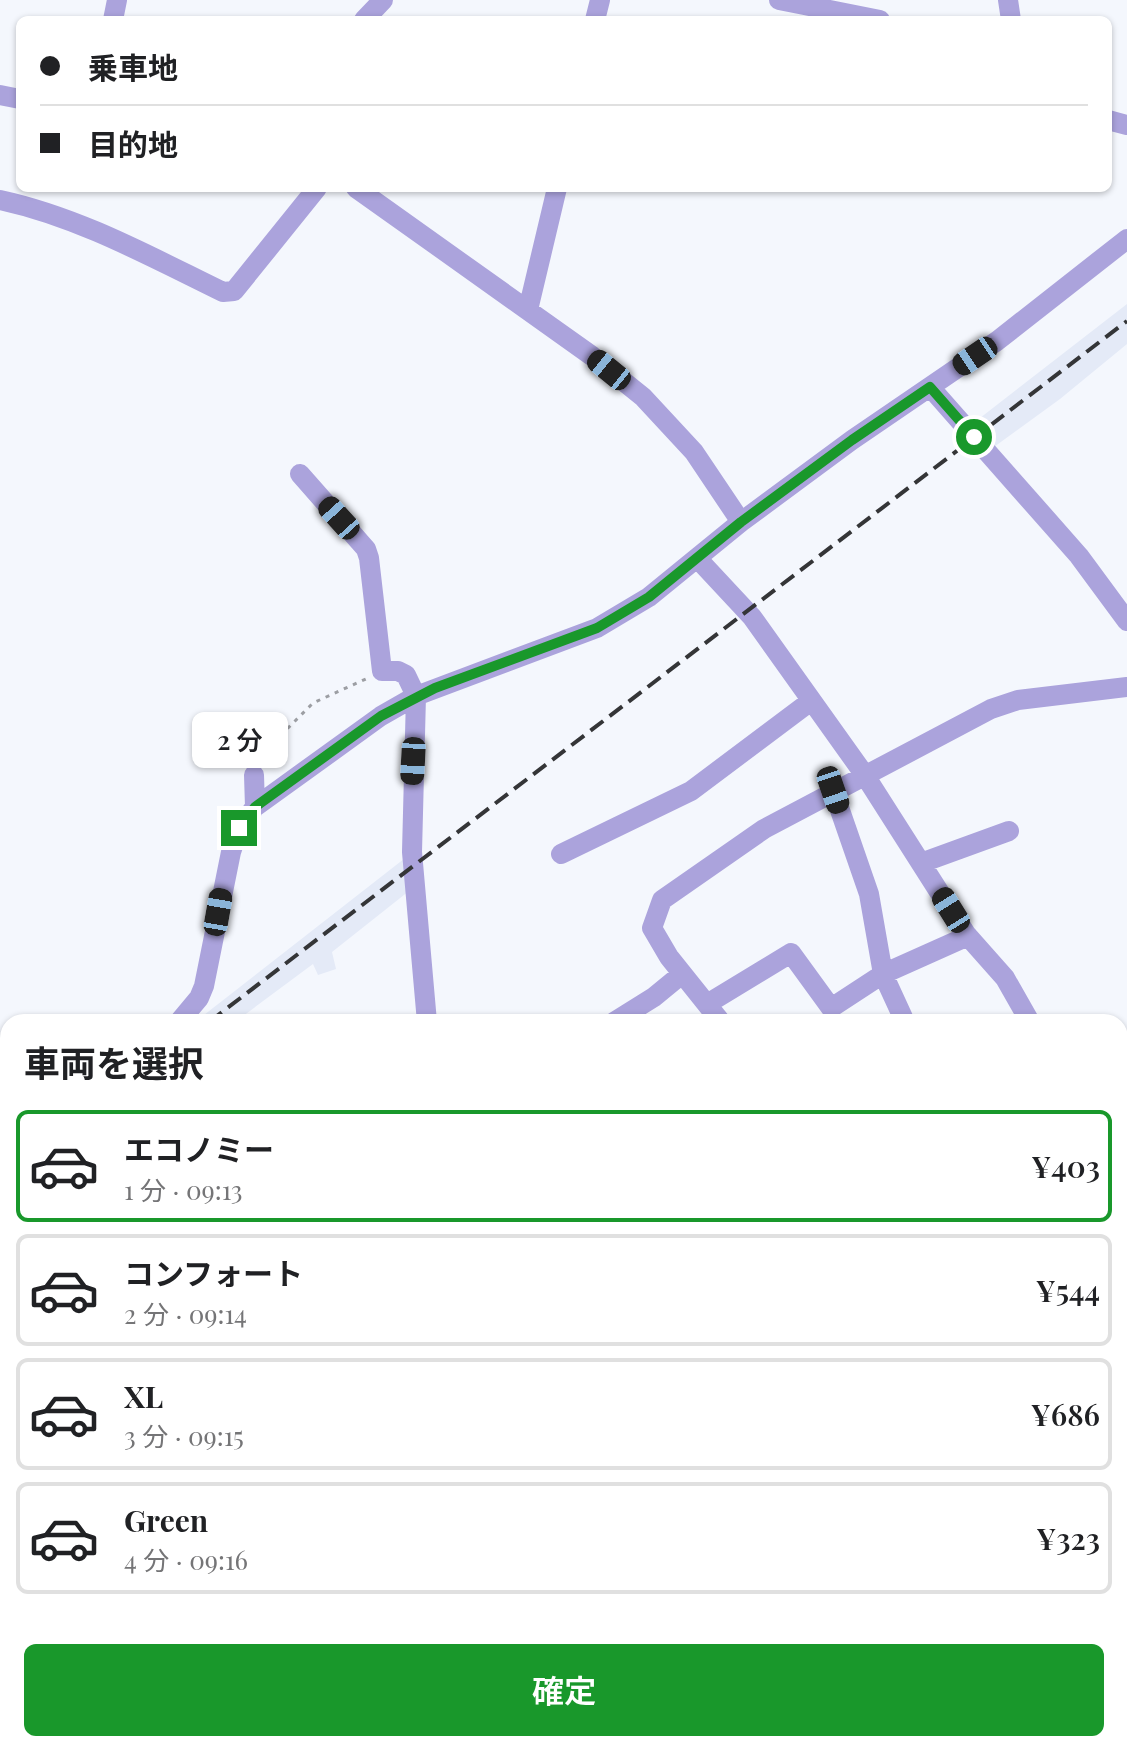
<!DOCTYPE html>
<html lang="ja">
<head>
<meta charset="utf-8">
<style>
	body { margin:0; font-family:"Playfair Display","Noto Sans JP",serif; background:#f6f6f6; color:#202124; height:100vh; display:flex; flex-direction:column; font-size:30px; white-space:nowrap }
	* { box-sizing:border-box; margin:0 }
	p { font-size:26px; color:#757577 }
	.icon { flex:none; width:44px; height:44px; fill:none; stroke:currentColor; stroke-width:2; stroke-linecap:round; stroke-linejoin:round }
	.map { position:relative; flex:1; overflow:hidden }
	.sheet { position:absolute; left:0px; top:1014px; width:1128px; height:738px; display:flex; flex-direction:column; background:#fff; border-radius:24px 24px 0 0; box-shadow:0 2px 6px #0004 }
	.sheet>* { flex:none }
	.guide { position:absolute; left:16px; top:16px; width:1096px; height:176px; border-radius:12px; box-shadow:0 2px 6px #0004; display:grid; align-content:center; height:176px; padding:0 24px; background:#fff }
	.end { position:absolute; width:36px; height:36px; margin:-18px; border:10px solid #19982b; background:#fff; box-shadow:0 0 0 4px #fff }
	.from { border-radius:50% }
	.bubble { position:absolute; height:56px; border-radius:12px; background:#fff; box-shadow:0 2px 6px #0004; font-size:26px; font-weight:600; line-height:56px; text-align:center }
	.car { position:absolute; width:24px; height:48px; margin:-24px -12px; border-radius:10px; box-shadow:0 0 6px 2px #0007; background:linear-gradient(#222 24%,#8ab4d8 0 40%,#222 0 76%,#8ab4d8 0 86%,#222 0) }
	.guide b { display:flex; align-items:center; gap:28px; height:76px; font-size:30px }
	.guide b+b { border-top:2px solid #e0e0e0 }
	.guide i { width:20px; height:20px; background:#202124 }
	ul { padding:0; list-style:none }
	li { display:flex; align-items:center; gap:24px; height:112px; margin:0 16px 12px; padding:0 8px; border:4px solid #e0e0e0; border-radius:12px }
	li div { flex:1 }
	li b { display:block; font-size:30px }
	li em { font-style:normal; font-weight:600 }
	li.active { border-color:#19982b }
	li>.icon { width:72px; height:72px; stroke-width:1.5 }
	h2 { padding:0 24px; font-size:36px; line-height:96px }
	.action { display:flex; gap:16px; margin-top:auto; padding:16px 24px }
	.action a { flex:1; height:92px; border-radius:12px; background:#19982b; color:#fff; font-size:32px; font-weight:600; line-height:92px; text-align:center }
	.map>svg:first-child { display:block }
	.built { fill:#e4eaf7 }
	.lines { fill:none; stroke-linecap:round; stroke-linejoin:round }
	.path { stroke:#9c9ea3; stroke-width:3; stroke-dasharray:4 6; stroke-linecap:butt }
	.minor { stroke:#aba3dc; stroke-width:20 }
	.major { stroke:#6f57c0; stroke-width:24 }
	.rail { stroke:#343537; stroke-width:4; stroke-dasharray:16 8; stroke-linecap:butt }
	.route { stroke:#19982b; stroke-width:10 }
</style>
</head>
<body>
<div class="map">
<svg width="1127" height="1751" viewBox="0 0 1127 1751">
	<rect width="100%" height="100%" fill="#f4f7fd"/>
	<path class="built" d="M1127 304V344L1060 399 994 447 971 425Z
		M409 855V891L332 952 336 969 318 975 313 964 235 1022H195Z
		M8 1161V1196L0 1202V1168Z"/>
	<g class="lines">
		<path class="path" d="M263 760 278 738 313 703 368 678
			M1120 1619V1620
			M1120 1666 1127 1674"/>
		<path class="minor" d="M779 0 880 20
			M1008 0 1011 20
			M113 20 117 0
			M364 20 383 0
			M595 20 600 0
			M0 95 20 99
			M1108 120 1127 125
			M356 188 592 356 643 397 694 452 741 522
			M0 200C79 217 151 257 223 292L234 291 317 188
			M528 310 557 188
			M930 387 1079 556 1127 621
			M300 474 366 549 369 558 382 671H398L406 675 416 696 412 852 427 1022
			M697 558 752 617 864 774 966 934 1005 978 1030 1022
			M254 775 255 807
			M833 790 869 894 883 974 905 1022
			M561 854 691 791 811 701
			M921 863 1009 831
			M707 1004 791 953 831 1008 883 974 968 936
			M179 1022 199 998 204 986 231 852 239 828 255 807 381 716 416 696 597 628 649 597 741 522 852 440 997 341 1127 239
			M614 1022 654 997 682 974
			M721 1022 669 957 652 928 662 900 764 829 991 709 1018 700 1127 687
			M0 1158 8 1152
			M1120 1181 1127 1188
			M0 1369 8 1357
			M0 1570 8 1575
			M513 1744 528 1751
			M443 1751 447 1744
			M679 1751 710 1744"/>
		<path class="major" d="M1120 1107 1127 1103
			M1120 1559 1127 1553
			M1120 1585 1127 1579
			M328 1751 337 1744
			M893 1751 901 1744
			M926 1751 934 1744"/>
		<path class="rail" d="M209 1022 1127 321
			M0 1183 8 1177"/>
	</g>
	<g class="lines">
		<path class="route" d="M239 828 255 807 381 716 435 688 597 628 649 597 741 522 852 440 930 387 974 437"/>
	</g>
</svg>
<i class="end from" style="left:974px;top:437px"></i>
<i class="end" style="left:239px;top:828px"></i>
<div class="bubble" style="left:192px;top:712px;width:96px">2 分</div>
<i class="car" style="left:975px;top:356px;rotate:236deg"></i>
<i class="car" style="left:609px;top:370px;rotate:309deg"></i>
<i class="car" style="left:339px;top:518px;rotate:318deg"></i>
<i class="car" style="left:413px;top:761px;rotate:183deg"></i>
<i class="car" style="left:833px;top:790px;rotate:161deg"></i>
<i class="car" style="left:951px;top:910px;rotate:328deg"></i>
<i class="car" style="left:218px;top:912px;rotate:10deg"></i>
<div class="guide">
<b><i class="from"></i>乗車地</b>
<b><i></i>目的地</b>
</div>
<section class="sheet">
<h2>車両を選択</h2>
<ul>
<li class="active"><svg class="icon" aria-label="car" viewBox="0 0 24 24"><path d="M5 17H2v-5l4-1 3-4h7l3 4 3 1v5h-3M9 17h6M6 11h13"/><circle cx="7" cy="17" r="2"/><circle cx="17" cy="17" r="2"/></svg><div><b>エコノミー</b><p>1 分 · 09:13</p></div><em>¥403</em></li>
<li><svg class="icon" aria-label="car" viewBox="0 0 24 24"><path d="M5 17H2v-5l4-1 3-4h7l3 4 3 1v5h-3M9 17h6M6 11h13"/><circle cx="7" cy="17" r="2"/><circle cx="17" cy="17" r="2"/></svg><div><b>コンフォート</b><p>2 分 · 09:14</p></div><em>¥544</em></li>
<li><svg class="icon" aria-label="car" viewBox="0 0 24 24"><path d="M5 17H2v-5l4-1 3-4h7l3 4 3 1v5h-3M9 17h6M6 11h13"/><circle cx="7" cy="17" r="2"/><circle cx="17" cy="17" r="2"/></svg><div><b>XL</b><p>3 分 · 09:15</p></div><em>¥686</em></li>
<li><svg class="icon" aria-label="car" viewBox="0 0 24 24"><path d="M5 17H2v-5l4-1 3-4h7l3 4 3 1v5h-3M9 17h6M6 11h13"/><circle cx="7" cy="17" r="2"/><circle cx="17" cy="17" r="2"/></svg><div><b>Green</b><p>4 分 · 09:16</p></div><em>¥323</em></li>
</ul>
<div class="action"><a>確定</a></div>
</section>
</div>
</body>
</html>
